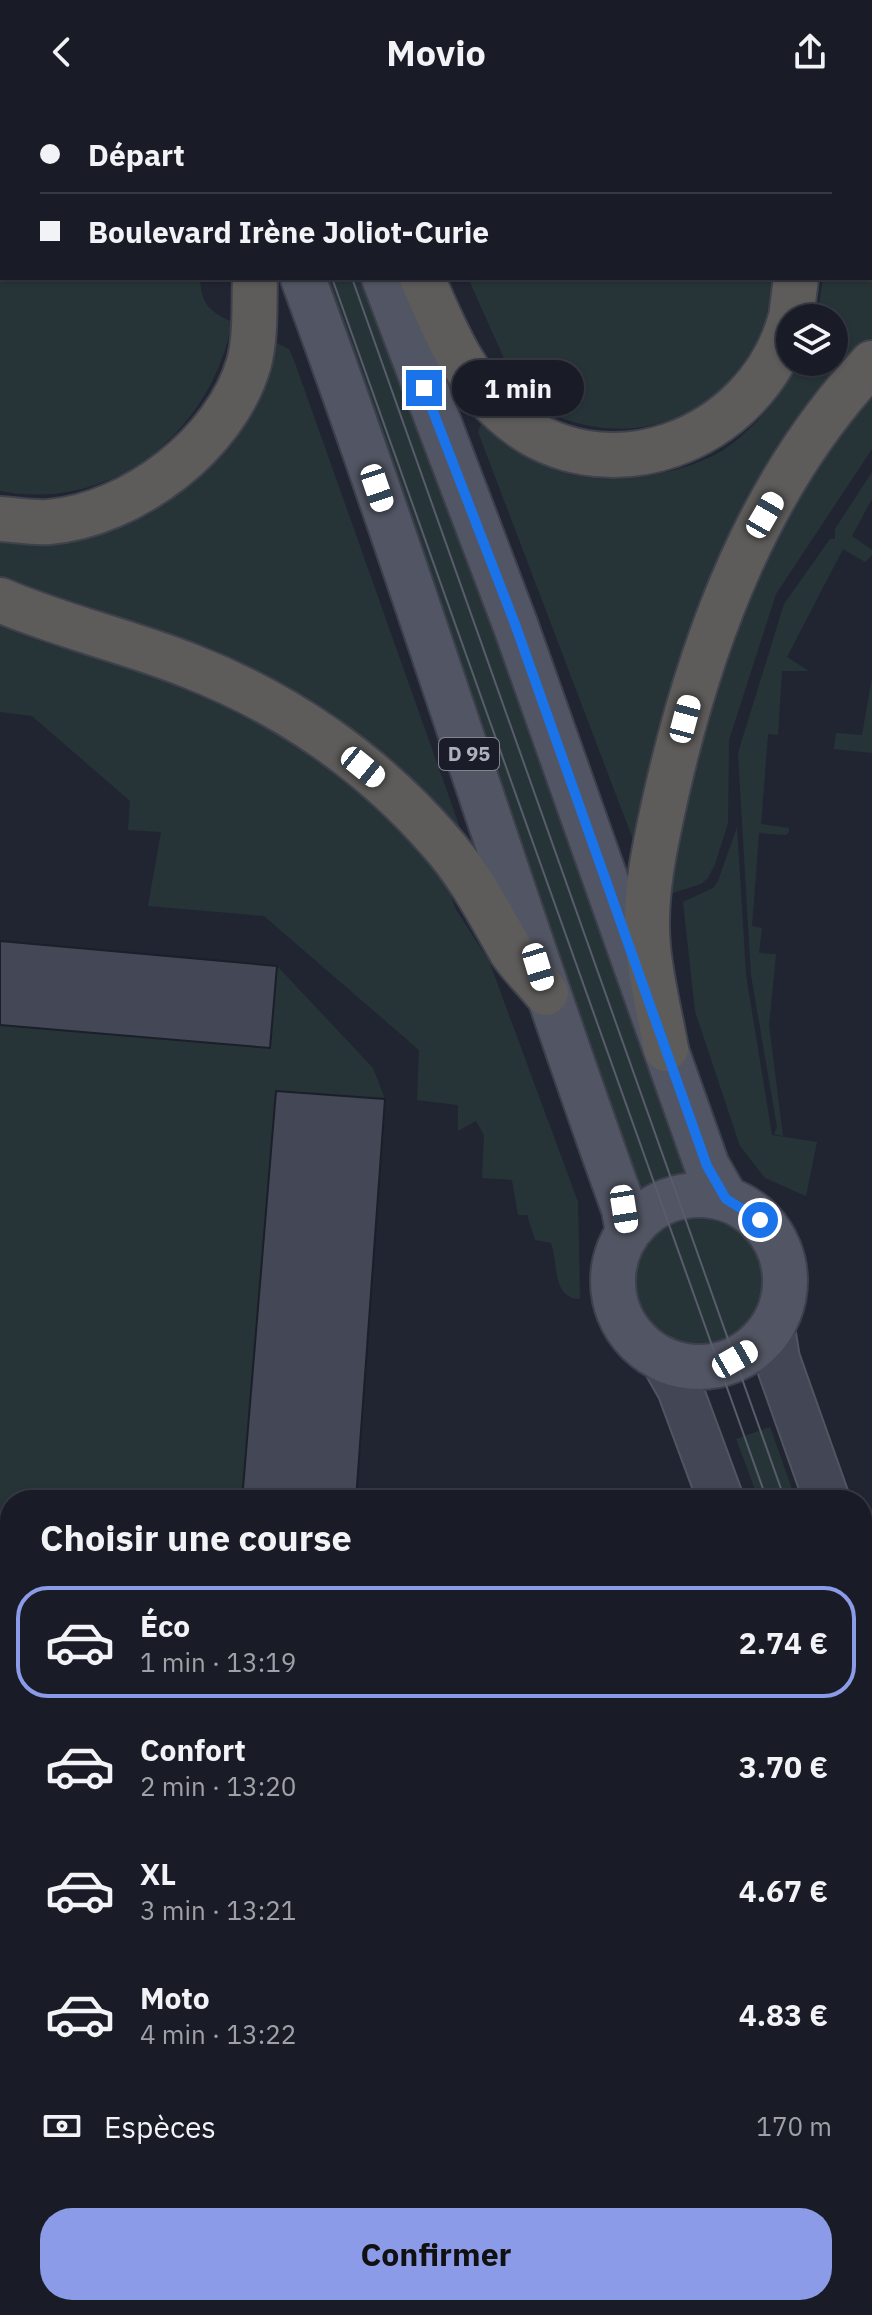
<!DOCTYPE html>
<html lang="fr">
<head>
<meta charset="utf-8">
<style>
	body { margin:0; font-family:"IBM Plex Sans",sans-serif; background:#22252e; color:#f1f3f6; height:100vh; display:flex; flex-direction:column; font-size:30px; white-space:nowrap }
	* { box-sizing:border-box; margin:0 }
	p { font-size:26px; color:#9fa1a7 }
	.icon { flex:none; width:44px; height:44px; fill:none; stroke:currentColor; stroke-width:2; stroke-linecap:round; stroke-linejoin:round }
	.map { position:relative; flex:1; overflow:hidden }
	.details { position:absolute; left:0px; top:1386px; width:872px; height:826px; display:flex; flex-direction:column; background:#191c26; border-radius:32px 32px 0 0; box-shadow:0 2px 6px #0004,0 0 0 2px #373a43 }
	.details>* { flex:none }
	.hud { position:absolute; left:0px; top:0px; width:872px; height:176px; box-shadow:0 2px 6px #0004,0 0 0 2px #373a43; display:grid; align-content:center; height:176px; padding:0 40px; background:#191c26 }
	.fabs { position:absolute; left:776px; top:200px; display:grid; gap:16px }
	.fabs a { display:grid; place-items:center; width:72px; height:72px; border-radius:50%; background:#191c26; box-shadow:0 2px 6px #0004,0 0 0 2px #373a43; font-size:40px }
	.end { position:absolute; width:36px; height:36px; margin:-18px; border:10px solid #1a73e8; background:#fff; box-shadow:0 0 0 4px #fff }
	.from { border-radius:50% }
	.bubble { position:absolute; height:56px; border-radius:28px; background:#191c26; box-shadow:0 2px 6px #0004,0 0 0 2px #373a43; font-size:26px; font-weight:700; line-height:56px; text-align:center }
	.car { position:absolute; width:24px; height:48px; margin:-24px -12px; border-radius:10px; box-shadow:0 0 6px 2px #0007; background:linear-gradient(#fff 24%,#345 0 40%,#fff 0 76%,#345 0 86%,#fff 0) }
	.hud b { display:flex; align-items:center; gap:28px; height:76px; font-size:30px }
	.hud b+b { border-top:2px solid #373a43 }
	.hud i { width:20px; height:20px; background:#f1f3f6 }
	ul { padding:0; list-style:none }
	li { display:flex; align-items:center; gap:24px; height:112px; margin:0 16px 12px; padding:0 24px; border:4px solid transparent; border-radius:32px }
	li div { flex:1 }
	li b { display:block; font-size:30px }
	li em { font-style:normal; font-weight:700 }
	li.on { border-color:#8b9be8 }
	li>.icon { width:72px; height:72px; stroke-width:1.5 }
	h2 { padding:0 40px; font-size:36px; line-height:96px }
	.pay { display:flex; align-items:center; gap:20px; height:88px; padding:0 40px; font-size:30px }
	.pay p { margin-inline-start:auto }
	.action { display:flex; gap:16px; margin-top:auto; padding:16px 40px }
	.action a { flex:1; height:92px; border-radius:32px; background:#8b9be8; color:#111; font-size:32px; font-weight:700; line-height:92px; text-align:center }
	header { display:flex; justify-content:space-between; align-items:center; height:104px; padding:0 40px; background:#191c26; font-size:36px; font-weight:700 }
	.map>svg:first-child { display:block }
	.green { fill:#273437 }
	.building { fill:#434756; stroke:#1c1e29; stroke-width:2 }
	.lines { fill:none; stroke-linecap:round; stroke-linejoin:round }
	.minor-casing { stroke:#515461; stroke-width:34 }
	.secondary-casing { stroke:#515461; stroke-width:48 }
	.primary-casing { stroke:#3d404c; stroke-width:48 }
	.trunk-casing { stroke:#3f414d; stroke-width:48 }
	.minor { stroke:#343743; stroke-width:30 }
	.secondary { stroke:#434655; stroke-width:44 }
	.primary { stroke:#525563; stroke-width:44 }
	.trunk { stroke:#5d5c5a; stroke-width:44 }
	.tram { stroke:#585c6b; stroke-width:2 }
	.route { stroke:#1a73e8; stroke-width:10 }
	.labels { text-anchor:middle; stroke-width:6; stroke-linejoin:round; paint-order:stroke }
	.shield { fill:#1a1c27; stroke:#828492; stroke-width:2 }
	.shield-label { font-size:20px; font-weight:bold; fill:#aeb1c0 }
</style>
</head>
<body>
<header><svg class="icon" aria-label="back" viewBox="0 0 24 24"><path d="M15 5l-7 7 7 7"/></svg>Movio<svg class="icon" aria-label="share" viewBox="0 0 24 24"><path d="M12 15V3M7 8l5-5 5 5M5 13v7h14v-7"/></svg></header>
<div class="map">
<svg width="872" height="2211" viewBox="0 0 872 2211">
	<rect width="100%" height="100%" fill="#212532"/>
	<path class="green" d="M0 0 169 2H2V174H200C201 200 209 207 232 218 212 326 114 409 0 387Z
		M735 0H872V239L836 278 637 746 478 328 483 315C501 328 534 357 553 365 600 385 688 372 729 342 759 320 781 290 799 258H834V214H817L823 174H870V2Z
		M317 174H368L452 398 689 1074 670 1076 641 1089Z
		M468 174H772V179C769 199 767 220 757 238 703 341 581 351 499 275L505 262 503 252Z
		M270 236 289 245 295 259 470 752 390 667 0 485V436C38 436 78 439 115 425 173 404 233 353 257 296 265 278 266 256 270 236Z
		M872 291V345L776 490 729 636 728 719 715 760 708 774 701 780 673 789 667 784C683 717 693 646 715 581 749 479 801 372 872 291Z
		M872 368V395L852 432 872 446V451L865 458 843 445 787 553 809 567H782L778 631 768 630 761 720 789 724V728L786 731 759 729 752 822 762 824 759 849 776 850 769 921 783 1032 774 1030 777 1023 751 871 738 649 784 500 830 435H835V425Z
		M0 521C56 547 116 557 174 579 294 623 366 691 454 779L451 790 455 804 489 857 578 1098 580 1195C551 1194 559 1160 551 1139L535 1136 527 1111H518L512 1076 482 1074 484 1031 476 1017 458 1027V1001L417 996 419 946 264 812 148 802 161 728 128 726 130 697 32 612 0 608Z
		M872 573V649L834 645 836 629 862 631Z
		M737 723 746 871 772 1031 817 1038 806 1092 765 1074 740 1042 695 907 683 798 713 784 718 777Z
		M0 837 277 862 373 964 385 995 356 1396H10V1670H0Z
		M636 1178a63 63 0 1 1 126 0a63 63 0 1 1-126 0Z
		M770 1323 796 1396H759L736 1335Z
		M862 1582 872 1610V1707L862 1688Z
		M731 2202H835V2203L811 2211H730Z"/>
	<path class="building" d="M0 837 277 862 270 944 0 921Z
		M276 987 385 995 356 1396H242Z"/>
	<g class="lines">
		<defs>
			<path id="minor" d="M0 2019 10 2025
				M306 2202 321 2211
				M551 2211 556 2202"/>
			<path id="secondary" d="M772 1224 777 1255 827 1396
				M663 1255 680 1285 721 1396
				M862 1495 872 1523
				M862 1780 872 1805"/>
			<path id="primary" d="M322 0V2
				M303 174C416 482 512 796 624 1105L628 1127
				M384 174 515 520 707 1062 726 1095
				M613 1177a86 86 0 1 1 172 0a86 86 0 1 1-172 0Z"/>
			<path id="trunk" d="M239 0V2
				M682 0 690 2
				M422 174C444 224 462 271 503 308 601 398 757 337 790 216
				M791 214 796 174
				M0 415C16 416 33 419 49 418 132 411 226 340 249 259 256 233 254 201 255 174
				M0 496C62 523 128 537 190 562 285 599 371 658 438 735 469 769 488 807 511 847 521 862 535 875 546 889
				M666 945C660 911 651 877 648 843 643 792 656 736 667 687 702 533 761 375 872 259"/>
		</defs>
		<use href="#minor" class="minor-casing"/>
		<use href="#secondary" class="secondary-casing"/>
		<use href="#primary" class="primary-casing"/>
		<use href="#trunk" class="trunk-casing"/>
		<use href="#minor" class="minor"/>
		<use href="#secondary" class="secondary"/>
		<use href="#primary" class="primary"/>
		<use href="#trunk" class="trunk"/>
		<path class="tram" d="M270 0 271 2
			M290 0 291 2
			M332 174 767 1396
			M352 174 785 1396
			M862 1613 872 1641
			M862 1662 872 1690"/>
	</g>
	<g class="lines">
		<path class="route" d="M424 284 515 520 707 1062 726 1095 760 1116"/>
	</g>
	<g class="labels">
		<rect class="shield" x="439" y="634" width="60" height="32" rx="6"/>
		<g class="shield-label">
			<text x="469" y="657">D 95</text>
		</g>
	</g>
</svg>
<div class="fabs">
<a><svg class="icon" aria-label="layers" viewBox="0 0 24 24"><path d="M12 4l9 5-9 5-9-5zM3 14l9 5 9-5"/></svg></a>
</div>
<i class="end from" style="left:760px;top:1116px"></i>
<i class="end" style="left:424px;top:284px"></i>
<div class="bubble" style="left:452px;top:256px;width:132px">1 min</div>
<i class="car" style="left:377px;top:384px;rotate:161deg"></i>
<i class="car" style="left:765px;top:411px;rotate:30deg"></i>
<i class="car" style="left:685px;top:615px;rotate:15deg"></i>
<i class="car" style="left:363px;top:663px;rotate:129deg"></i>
<i class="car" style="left:538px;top:863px;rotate:163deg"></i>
<i class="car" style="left:624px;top:1105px;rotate:171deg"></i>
<i class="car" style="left:735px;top:1255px;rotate:60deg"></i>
<div class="hud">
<b><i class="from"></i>Départ</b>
<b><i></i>Boulevard Irène Joliot-Curie</b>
</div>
<section class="details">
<h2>Choisir une course</h2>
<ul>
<li class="on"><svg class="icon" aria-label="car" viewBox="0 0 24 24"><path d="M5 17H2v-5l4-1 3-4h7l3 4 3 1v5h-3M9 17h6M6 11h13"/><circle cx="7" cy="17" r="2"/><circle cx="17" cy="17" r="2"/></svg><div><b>Éco</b><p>1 min · 13:19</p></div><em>2.74 €</em></li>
<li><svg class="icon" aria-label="car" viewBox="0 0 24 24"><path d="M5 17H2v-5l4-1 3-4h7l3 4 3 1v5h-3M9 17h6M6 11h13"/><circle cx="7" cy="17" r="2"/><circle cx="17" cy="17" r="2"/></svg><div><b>Confort</b><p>2 min · 13:20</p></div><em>3.70 €</em></li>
<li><svg class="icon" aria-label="car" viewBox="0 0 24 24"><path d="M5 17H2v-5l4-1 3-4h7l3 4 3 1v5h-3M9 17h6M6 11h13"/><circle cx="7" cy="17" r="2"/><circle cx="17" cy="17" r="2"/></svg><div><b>XL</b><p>3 min · 13:21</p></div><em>4.67 €</em></li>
<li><svg class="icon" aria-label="car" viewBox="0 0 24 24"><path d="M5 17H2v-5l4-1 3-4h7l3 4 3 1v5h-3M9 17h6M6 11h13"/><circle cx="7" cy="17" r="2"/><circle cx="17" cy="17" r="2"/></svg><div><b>Moto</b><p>4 min · 13:22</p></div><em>4.83 €</em></li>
</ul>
<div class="pay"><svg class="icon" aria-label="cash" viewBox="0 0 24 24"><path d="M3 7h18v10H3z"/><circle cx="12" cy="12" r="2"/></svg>Espèces<p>170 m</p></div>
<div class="action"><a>Confirmer</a></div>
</section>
</div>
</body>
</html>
